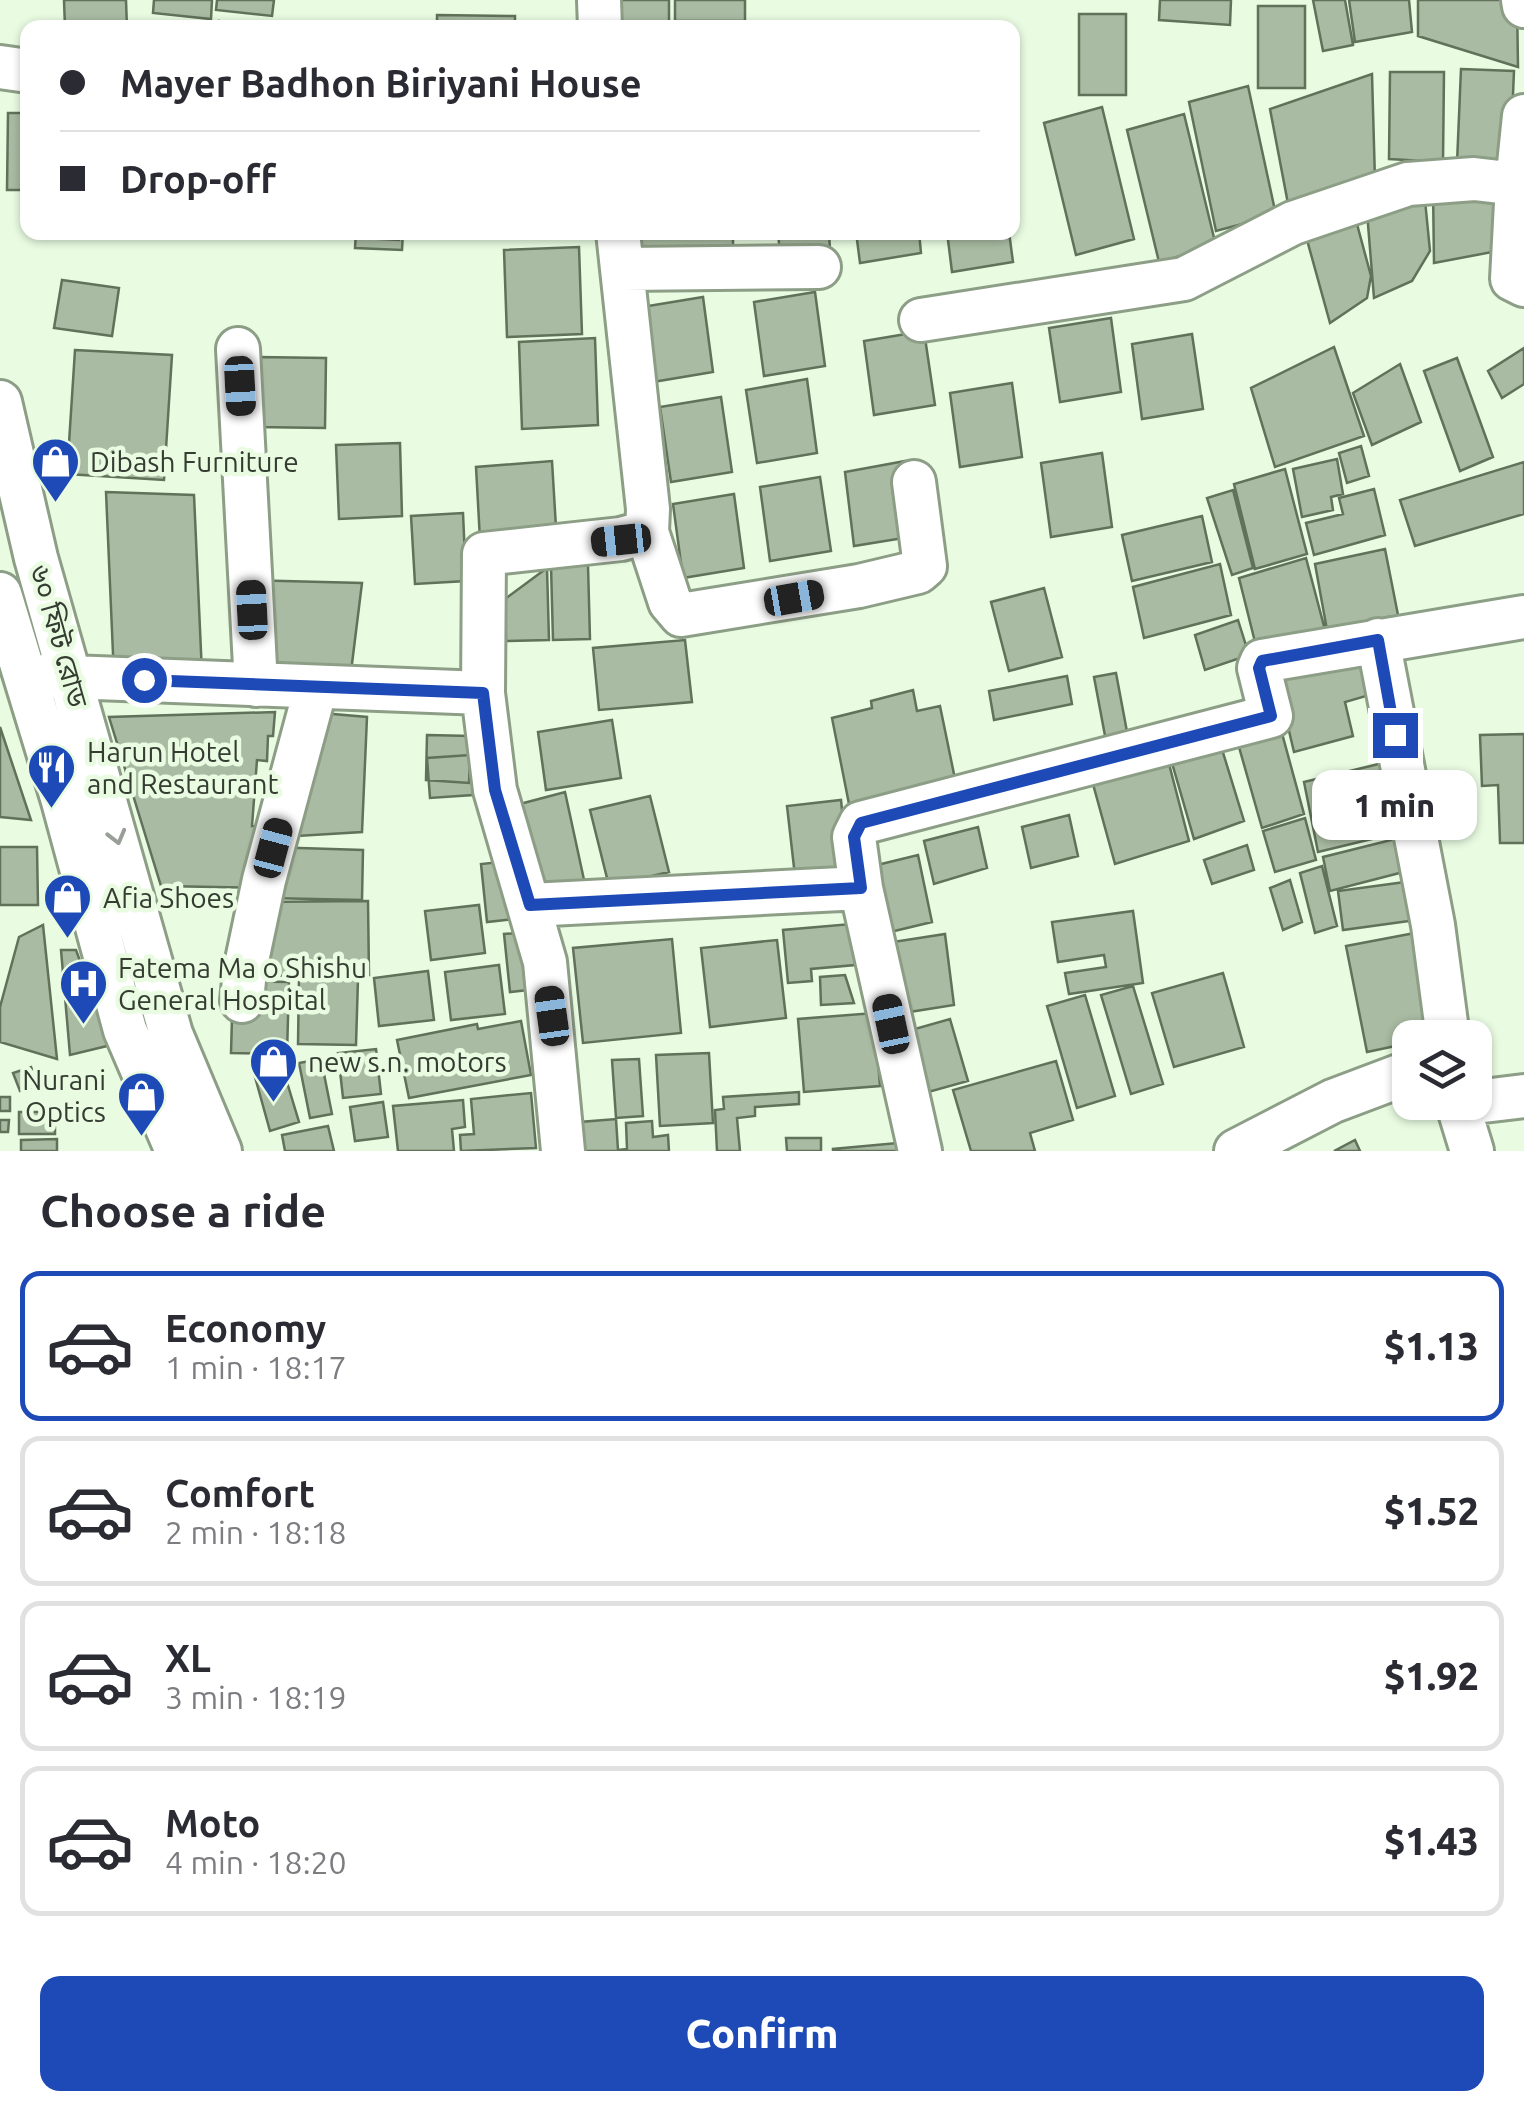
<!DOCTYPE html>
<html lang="en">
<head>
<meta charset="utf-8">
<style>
	body { margin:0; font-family:Ubuntu,"Noto Sans Bengali",sans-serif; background:#f7f7f7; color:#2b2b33; height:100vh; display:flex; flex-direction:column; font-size:38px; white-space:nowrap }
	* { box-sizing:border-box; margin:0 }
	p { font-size:32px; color:#7c7c81 }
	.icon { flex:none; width:55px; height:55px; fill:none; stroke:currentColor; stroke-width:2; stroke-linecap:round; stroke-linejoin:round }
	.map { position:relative; height:1151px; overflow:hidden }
	.panel { display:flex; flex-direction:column; background:#fff; flex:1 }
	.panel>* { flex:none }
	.top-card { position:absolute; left:20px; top:20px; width:1000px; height:220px; border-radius:20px; box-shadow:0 2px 8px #0004; display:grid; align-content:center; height:220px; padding:0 40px; background:#fff }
	.tools { position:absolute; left:1392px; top:1020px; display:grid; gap:20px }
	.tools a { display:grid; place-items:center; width:100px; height:100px; border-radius:20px; background:#fff; box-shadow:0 2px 8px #0004; font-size:50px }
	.end { position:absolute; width:45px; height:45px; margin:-22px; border:12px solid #1d4ab7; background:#fff; box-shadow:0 0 0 5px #fff }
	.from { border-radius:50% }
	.bubble { position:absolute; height:70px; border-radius:20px; background:#fff; box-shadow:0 2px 8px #0004; font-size:32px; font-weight:800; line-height:70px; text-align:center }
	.car { position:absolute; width:30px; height:60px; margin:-30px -15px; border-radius:12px; box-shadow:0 0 8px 2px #0007; background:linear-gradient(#222 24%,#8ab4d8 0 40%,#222 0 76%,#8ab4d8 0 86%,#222 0) }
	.top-card b { display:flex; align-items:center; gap:35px; height:95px; font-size:38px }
	.top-card b+b { border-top:2px solid #e1e1e2 }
	.top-card i { width:25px; height:25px; background:#2b2b33 }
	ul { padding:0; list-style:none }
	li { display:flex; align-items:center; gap:30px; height:150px; margin:0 20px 15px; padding:0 20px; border:5px solid #e1e1e2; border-radius:20px }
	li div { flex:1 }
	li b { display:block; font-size:38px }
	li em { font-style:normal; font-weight:800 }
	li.active { border-color:#1d4ab7 }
	li>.icon { width:90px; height:90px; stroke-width:1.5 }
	h2 { padding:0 40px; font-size:45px; line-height:120px }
	.button { display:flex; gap:20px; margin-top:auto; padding:20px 40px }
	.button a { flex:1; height:115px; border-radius:20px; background:#1d4ab7; color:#fff; font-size:40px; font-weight:800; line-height:115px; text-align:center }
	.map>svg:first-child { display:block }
	.building { fill:#a9bba2; stroke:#61715a; stroke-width:2.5 }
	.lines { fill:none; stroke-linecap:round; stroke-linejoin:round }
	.minor-casing { stroke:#8d9e86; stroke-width:48 }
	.minor { stroke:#fff; stroke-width:42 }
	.oneway { stroke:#9a9e98 }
	.route { stroke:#1d4ab7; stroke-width:12 }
	.labels { text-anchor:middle; stroke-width:9; stroke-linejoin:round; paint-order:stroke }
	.poi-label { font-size:28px; fill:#353c32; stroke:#e9fce2; text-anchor:start }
	.street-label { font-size:28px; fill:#353c32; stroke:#e9fce2 }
</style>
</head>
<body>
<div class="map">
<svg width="1524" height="1151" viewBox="0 0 1524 1151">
	<rect width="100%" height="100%" fill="#e9fce2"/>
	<path class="building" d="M64 0H126L127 28H65Z
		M154 0H212L211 19 153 13Z
		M217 0H274L272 16 216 10Z
		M617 0H669V22H617Z
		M675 0H745V21H675Z
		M1160 0H1231L1230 25 1159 20Z
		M1313 0H1345L1353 45 1323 51Z
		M1349 0H1409L1412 32 1355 42Z
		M1418 0H1517L1518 67 1418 36Z
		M1258 6H1305V88H1258Z
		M1079 14H1126V95H1079Z
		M437 15 515 16V28H437Z
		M219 21 265 28H218Z
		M1461 69 1514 71 1510 166 1457 163Z
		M1390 72H1444L1443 162 1389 159Z
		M1372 74 1375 180 1289 209 1270 109Z
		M1248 86 1276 215 1216 231 1189 102Z
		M1102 107 1134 239 1076 255 1044 123Z
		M8 113H28V190H7Z
		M1184 114 1216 246 1159 262 1127 130Z
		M1433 188 1508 203V249L1434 263Z
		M1424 190 1430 251 1412 281 1374 298 1367 212Z
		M1354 213 1371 276 1367 298 1330 323 1304 229Z
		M344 232H399V240L343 237Z
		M356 232H403L402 250 355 248Z
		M498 232H573V236L498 238Z
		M637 232H733V256L637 254Z
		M778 232H829L830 250 780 254Z
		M856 232H919L921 253 860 263Z
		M947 232H1009L1013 262 952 272Z
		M579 247 582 334 507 337 504 250Z
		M62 280 119 288 112 336 54 328Z
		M815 292 825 366 764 376 754 302Z
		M703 297 713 372 653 382 642 307Z
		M1111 318 1121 392 1060 402 1049 328Z
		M924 331 935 405 874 415 864 341Z
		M1192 334 1203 409 1142 419 1132 344Z
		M595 338 598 425 522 429 519 342Z
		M1334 347 1364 436 1275 467 1251 388Z
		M1524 348V384L1502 398 1488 371Z
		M75 350 172 355 164 480 67 474Z
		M258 357 326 358 325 428 257 427Z
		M1457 358 1493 457 1460 471 1424 371Z
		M1400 364 1421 422 1372 445 1353 393Z
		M807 379 817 453 757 463 746 390Z
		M1012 383 1022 457 960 467 950 393Z
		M721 397 732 472 671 482 660 407Z
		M400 443 402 516 339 519 336 445Z
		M1361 446 1369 476 1347 483 1339 453Z
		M1102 453 1112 527 1051 537 1041 463Z
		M1337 459 1343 494 1331 497 1333 510 1302 517 1293 469Z
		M552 461 557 544 481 558 476 467Z
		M905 461 916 536 854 546 845 472Z
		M1524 462V514L1415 546 1400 500Z
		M1285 469 1307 554 1255 569 1234 484Z
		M820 477 831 551 770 561 760 487Z
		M1374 489 1385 535 1314 555 1306 523 1343 514 1339 498Z
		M1233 490 1253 568 1232 575 1207 498Z
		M106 492 194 495 202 674 114 677Z
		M734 494 744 568 683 578 673 504Z
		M463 513 466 581 415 584 411 516Z
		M1202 516 1212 562 1132 581 1122 535Z
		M1385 549 1398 615 1327 630 1315 564Z
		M1306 558 1325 630 1257 650 1239 578Z
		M1220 564 1231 615 1144 638 1133 587Z
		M588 565 590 639 553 640 551 566Z
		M547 568 549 640 506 641 505 599Z
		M249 580 362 583 350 680 234 687Z
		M1044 588 1062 657 1009 671 991 602Z
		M1238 620 1249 655 1205 670 1195 635Z
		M685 640 692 702 599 710 593 648Z
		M1369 646 1380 692 1345 702 1353 736 1294 752 1275 672Z
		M1116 673 1128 737 1106 741 1094 677Z
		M1067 676 1072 704 994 720 989 691Z
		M913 690 917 711 940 706 955 779 849 804 832 718 872 708 871 701Z
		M275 712 273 736H268L267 761 257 760 252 826 263 827 264 888 161 886 109 717Z
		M310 712 367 717 362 832 281 837Z
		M612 720 621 778 546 790 538 732Z
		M1280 726 1304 814 1262 828 1237 740Z
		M0 727 31 820 0 817Z
		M1524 734V843H1500L1498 785 1482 786 1480 735Z
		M427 735 471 736 469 783 426 780Z
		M1221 746 1244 821 1194 839 1172 763Z
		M470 755 473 795 430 798 427 758Z
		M1168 760 1189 841 1115 864 1093 784Z
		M1391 761 1405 831 1318 852 1304 782Z
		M565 792 586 889 541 901 520 804Z
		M650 796 669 872 609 886 590 810Z
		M841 800 849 878 796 885 787 806Z
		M1069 815 1078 856 1031 868 1022 827Z
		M1305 818 1316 860 1275 872 1263 831Z
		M978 827 987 868 934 884 924 841Z
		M1403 837 1411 870 1330 891 1323 857Z
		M1247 845 1254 870 1212 884 1204 860Z
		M0 847H37L38 905H0Z
		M268 847 363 850 362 900 267 898Z
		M918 855 932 922 882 934 869 867Z
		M509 861 515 919 487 922 481 864Z
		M1322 866 1337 926 1315 933 1300 873Z
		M1290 880 1302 922 1283 930 1270 888Z
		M1420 880 1424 919 1343 930 1338 891Z
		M368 901 369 975 255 976V902Z
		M479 905 485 953 431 960 425 911Z
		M1133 911 1143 983 1069 994 1065 973 1106 967 1104 955 1058 962 1052 922Z
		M851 924 855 965 811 969 812 981 788 983 783 930Z
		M43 925 57 1059 0 1042V1007L19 937Z
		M532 932 538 989 510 992 504 934Z
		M1420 932 1440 1037 1410 1038V1043L1367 1052 1346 946Z
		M945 934 954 1005 903 1013 893 942Z
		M672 939 681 1033 583 1043 573 948Z
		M777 940 786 1018 710 1027 701 948Z
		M61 950H76L111 1045 70 1055Z
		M499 965 505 1014 451 1020 445 972Z
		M428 971 434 1020 379 1026 374 978Z
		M1223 973 1244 1047 1174 1067 1152 993Z
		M845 975 854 1003 821 1005 820 977Z
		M299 977 358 979 356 1045 298 1044Z
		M233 981 289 982 287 1054 231 1053Z
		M1133 986 1163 1084 1131 1094 1101 995Z
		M1085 995 1115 1096 1077 1108 1047 1006Z
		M874 1013 880 1086 804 1092 798 1019Z
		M950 1019 968 1081 914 1096 897 1034Z
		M521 1021 531 1075 409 1098 397 1040 477 1024 478 1029Z
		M376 1049 381 1094 343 1098 338 1053Z
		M709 1053 713 1123 660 1126 656 1055Z
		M321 1059 332 1114 310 1118 299 1063Z
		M639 1059 643 1116 616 1118 612 1060Z
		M1056 1061 1073 1120 1030 1133 1035 1151H971L953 1090Z
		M31 1067 38 1085 20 1091 13 1073Z
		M283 1069 299 1122 270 1131 255 1077Z
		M799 1092V1104L755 1107V1116L737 1118 740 1151H717L715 1110 724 1109 723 1097Z
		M531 1093 536 1148 461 1151 460 1135 474 1134 471 1099Z
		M0 1097H10V1111H0Z
		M463 1100 465 1127 452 1129 454 1151H398L393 1106Z
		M383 1102 388 1137 355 1141 350 1107Z
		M19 1112H55V1134H19Z
		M616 1119 618 1150 627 1149 626 1123 652 1121 653 1137 668 1135 669 1151H582L580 1122Z
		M0 1120H9L8 1132H0Z
		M328 1126 334 1151H285L282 1135Z
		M786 1138H821V1151H787Z
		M57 1139V1151H21V1140Z
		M1355 1140 1360 1151H1334Z
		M908 1142 909 1151H833V1149Z"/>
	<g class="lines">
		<defs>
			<path id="minor" d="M599 0 600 28
				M1523 0 1524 6
				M0 67 28 71
				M1524 116 1517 184 1524 188
				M624 269 819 267
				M921 320 1184 279 1293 223 1408 184 1474 179 1517 184 1512 279 1524 285
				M238 349 256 685
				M0 402 36 558 171 1034 220 1151
				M647 532 670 602 681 615 859 586 918 572 925 566 914 482
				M0 594 63 801 125 1030 177 1151
				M1378 640 1433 925 1448 1038
				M45 676 483 693
				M861 888 854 837 861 823 1271 716 1259 668 1262 661 1524 617
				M530 905 861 888 920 1151
				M242 1001 245 970 264 880 316 687
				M1457 1102 1472 1151
				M1475 1102 1524 1096
				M563 1151 545 962 495 790 483 693 484 554 621 539 647 532 648 509 618 232
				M1236 1151 1333 1101 1410 1072"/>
		</defs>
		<use href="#minor" class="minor-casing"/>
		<use href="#minor" class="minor"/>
	</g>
	<defs><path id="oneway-chevron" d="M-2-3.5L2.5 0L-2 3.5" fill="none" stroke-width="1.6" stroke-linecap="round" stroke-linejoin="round" transform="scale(2.5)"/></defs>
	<use class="oneway" href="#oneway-chevron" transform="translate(117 837) rotate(75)"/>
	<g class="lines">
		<path class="route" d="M144 680 483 693 495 790 530 905 861 888 854 837 861 823 1271 716 1259 668 1262 661 1378 640 1395 735"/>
	</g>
	<defs>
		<symbol id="shop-pin" viewBox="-11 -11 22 30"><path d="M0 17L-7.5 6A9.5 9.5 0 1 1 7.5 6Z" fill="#1d4ab7" stroke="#e9fce2"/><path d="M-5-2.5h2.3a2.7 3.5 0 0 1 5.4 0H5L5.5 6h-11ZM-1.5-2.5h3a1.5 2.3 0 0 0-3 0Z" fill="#fff"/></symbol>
		<symbol id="restaurant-pin" viewBox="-11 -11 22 30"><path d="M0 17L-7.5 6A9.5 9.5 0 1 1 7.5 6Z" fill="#1d4ab7" stroke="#e9fce2"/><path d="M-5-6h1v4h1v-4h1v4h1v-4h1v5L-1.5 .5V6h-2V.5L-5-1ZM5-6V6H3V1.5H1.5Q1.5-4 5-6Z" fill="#fff"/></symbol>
		<symbol id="hospital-pin" viewBox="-11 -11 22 30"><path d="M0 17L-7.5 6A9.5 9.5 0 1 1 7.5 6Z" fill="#1d4ab7" stroke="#e9fce2"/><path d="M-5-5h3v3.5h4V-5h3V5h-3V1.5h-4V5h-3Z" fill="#fff"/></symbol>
	</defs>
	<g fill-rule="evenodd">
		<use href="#shop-pin" x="28" y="434" width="55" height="75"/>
		<use href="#restaurant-pin" x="24" y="740" width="55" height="75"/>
		<use href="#shop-pin" x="40" y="870" width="55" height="75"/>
		<use href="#hospital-pin" x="56" y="956" width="55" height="75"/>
		<use href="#shop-pin" x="246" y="1034" width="55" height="75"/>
		<use href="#shop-pin" x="114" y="1068" width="55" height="75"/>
	</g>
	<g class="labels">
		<g class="poi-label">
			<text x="90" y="472">Dibash Furniture</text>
			<text x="87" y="762">Harun Hotel<tspan x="87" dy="32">and Restaurant</tspan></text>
			<text x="103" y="908">Afia Shoes</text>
			<text x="118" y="978">Fatema Ma o Shishu<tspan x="118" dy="32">General Hospital</tspan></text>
			<text x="308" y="1072">new s.n. motors</text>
			<text x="106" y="1090" text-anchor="end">Nurani<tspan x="106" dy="32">Optics</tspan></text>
		</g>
		<g class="street-label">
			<text transform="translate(59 636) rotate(74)" y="10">৬০ ফিট রোড</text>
		</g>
	</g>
</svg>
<div class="tools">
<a><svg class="icon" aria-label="layers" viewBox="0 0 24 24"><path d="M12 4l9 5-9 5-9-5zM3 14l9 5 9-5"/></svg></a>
</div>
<i class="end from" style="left:144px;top:680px"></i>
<i class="end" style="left:1395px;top:735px"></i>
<div class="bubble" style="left:1312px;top:770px;width:165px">1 min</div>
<i class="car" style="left:240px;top:386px;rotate:177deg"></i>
<i class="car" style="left:621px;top:540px;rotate:264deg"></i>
<i class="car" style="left:794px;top:598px;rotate:80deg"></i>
<i class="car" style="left:252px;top:610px;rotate:357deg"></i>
<i class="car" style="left:273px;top:848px;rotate:15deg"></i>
<i class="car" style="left:552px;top:1016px;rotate:352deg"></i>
<i class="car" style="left:891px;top:1024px;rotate:348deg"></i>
<div class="top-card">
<b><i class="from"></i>Mayer Badhon Biriyani House</b>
<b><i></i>Drop-off</b>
</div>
</div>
<section class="panel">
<h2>Choose a ride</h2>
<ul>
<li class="active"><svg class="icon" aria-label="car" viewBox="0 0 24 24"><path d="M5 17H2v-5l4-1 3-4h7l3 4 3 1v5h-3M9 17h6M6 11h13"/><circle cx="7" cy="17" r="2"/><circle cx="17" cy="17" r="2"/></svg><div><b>Economy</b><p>1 min · 18:17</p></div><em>$1.13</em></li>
<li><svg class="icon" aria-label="car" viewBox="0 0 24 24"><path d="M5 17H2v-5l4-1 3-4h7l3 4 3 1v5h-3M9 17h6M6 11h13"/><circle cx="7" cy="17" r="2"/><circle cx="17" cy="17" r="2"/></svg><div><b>Comfort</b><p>2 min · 18:18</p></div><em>$1.52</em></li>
<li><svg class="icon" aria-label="car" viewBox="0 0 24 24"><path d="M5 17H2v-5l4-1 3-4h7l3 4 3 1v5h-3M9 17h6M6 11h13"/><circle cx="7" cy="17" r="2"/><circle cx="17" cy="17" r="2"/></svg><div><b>XL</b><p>3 min · 18:19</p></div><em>$1.92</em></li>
<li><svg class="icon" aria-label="car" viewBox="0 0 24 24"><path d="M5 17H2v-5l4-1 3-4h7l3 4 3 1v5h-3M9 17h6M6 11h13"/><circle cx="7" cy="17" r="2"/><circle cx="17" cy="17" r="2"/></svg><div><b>Moto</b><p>4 min · 18:20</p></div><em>$1.43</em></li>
</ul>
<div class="button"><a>Confirm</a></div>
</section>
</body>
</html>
